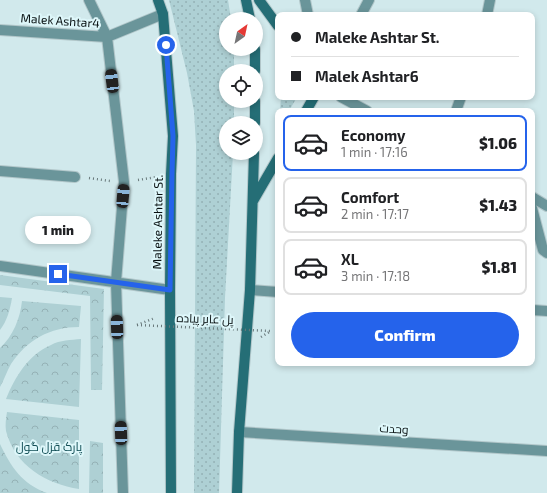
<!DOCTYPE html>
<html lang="en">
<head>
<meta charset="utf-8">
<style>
	body { margin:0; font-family:"Exo 2",Cairo,sans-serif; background:#f2f2f2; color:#202124; height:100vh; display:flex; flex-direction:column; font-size:15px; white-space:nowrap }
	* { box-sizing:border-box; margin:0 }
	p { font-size:13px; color:#757577 }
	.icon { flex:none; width:22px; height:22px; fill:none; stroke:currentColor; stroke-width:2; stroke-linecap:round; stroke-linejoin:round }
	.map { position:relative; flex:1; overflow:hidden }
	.sheet { position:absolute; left:275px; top:108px; width:260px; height:258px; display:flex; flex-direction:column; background:#fff; border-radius:8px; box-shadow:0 2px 6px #0003 }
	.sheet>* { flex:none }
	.banner { position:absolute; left:275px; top:12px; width:260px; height:88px; border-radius:8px; box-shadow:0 2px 6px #0003; display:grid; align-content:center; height:88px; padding:0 16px; background:#fff }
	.needle { width:26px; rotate:33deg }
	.tools { position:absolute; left:219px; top:12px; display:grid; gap:8px }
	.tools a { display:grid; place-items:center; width:44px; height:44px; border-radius:50%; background:#fff; box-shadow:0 2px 6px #0003; font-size:20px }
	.end { position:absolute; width:18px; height:18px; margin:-9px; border:5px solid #2563eb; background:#fff; box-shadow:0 0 0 2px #fff }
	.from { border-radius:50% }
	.bubble { position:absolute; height:28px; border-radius:14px; background:#fff; box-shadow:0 2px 6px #0003; font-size:13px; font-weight:800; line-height:28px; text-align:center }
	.car { position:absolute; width:12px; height:24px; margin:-12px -6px; border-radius:5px; box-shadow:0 0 3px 1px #0007; background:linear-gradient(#222 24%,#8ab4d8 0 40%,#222 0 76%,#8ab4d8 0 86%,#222 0) }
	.banner b { display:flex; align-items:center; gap:14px; height:38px; font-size:15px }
	.banner b+b { border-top:1px solid #e0e0e0 }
	.banner i { width:10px; height:10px; background:#202124 }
	ul { padding:7px 0 0; list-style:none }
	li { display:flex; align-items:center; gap:12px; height:56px; margin:0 8px 6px; padding:0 8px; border:2px solid #e0e0e0; border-radius:8px }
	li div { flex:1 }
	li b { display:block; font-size:15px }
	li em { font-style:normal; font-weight:800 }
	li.active { border-color:#2563eb }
	li>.icon { width:36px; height:36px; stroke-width:1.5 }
	.cta { display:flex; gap:8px; margin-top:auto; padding:8px 16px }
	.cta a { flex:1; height:46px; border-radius:24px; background:#2563eb; color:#fff; font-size:16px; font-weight:800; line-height:46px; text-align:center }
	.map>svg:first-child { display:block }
	.grass { fill:url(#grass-dots) }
	.park { fill:url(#park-crowns) }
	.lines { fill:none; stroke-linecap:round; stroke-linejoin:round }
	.street-casing { stroke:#b1c6c9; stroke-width:12 }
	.secondary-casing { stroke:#b1c6c9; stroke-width:12 }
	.path { stroke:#69797b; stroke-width:2.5; stroke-dasharray:1 3; stroke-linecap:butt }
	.street { stroke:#6a959a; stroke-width:10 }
	.secondary { stroke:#256e76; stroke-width:10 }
	.path-bridge { stroke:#69797b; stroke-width:2.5; stroke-dasharray:1 3; stroke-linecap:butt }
	.route { stroke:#2563eb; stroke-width:5 }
	.labels { text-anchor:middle; stroke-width:4; stroke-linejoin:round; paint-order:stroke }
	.street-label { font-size:12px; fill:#060e0f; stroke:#def7fa }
	.park-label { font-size:12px; fill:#114e55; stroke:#def7fa }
</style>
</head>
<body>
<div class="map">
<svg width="547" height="493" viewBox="0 0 547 493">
	<defs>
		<pattern id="grass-dots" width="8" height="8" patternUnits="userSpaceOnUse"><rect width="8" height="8" fill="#aed0d4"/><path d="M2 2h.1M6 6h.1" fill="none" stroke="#94b1b5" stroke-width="1.8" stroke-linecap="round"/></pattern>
		<pattern id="park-crowns" width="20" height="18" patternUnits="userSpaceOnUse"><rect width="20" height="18" fill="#aed0d4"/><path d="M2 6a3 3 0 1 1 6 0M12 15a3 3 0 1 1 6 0" fill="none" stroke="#94b1b5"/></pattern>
	</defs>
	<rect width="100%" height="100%" fill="#d1e9ec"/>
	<path class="grass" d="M169 0H228L231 19H226V49H234V71H226V101H234V123H226V153H233L225 298 219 493H194L196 145 194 111 187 73Z
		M281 97H297L289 111H280Z"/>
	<path class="park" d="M0 275 104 289 102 390H91L90 296 0 285Z
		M0 297 12 298C10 310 7 321 0 330Z
		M22 301 81 306 79 327C50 327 27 340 11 364 7 371 4 380 0 387V348C13 336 20 319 22 301Z
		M81 339 79 407 6 399C15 377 28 355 51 345 60 340 71 340 81 339Z
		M7 412 79 420V489C47 484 15 466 6 431 5 425 6 418 7 412Z
		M90 441 103 443V493H89Z
		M0 444C11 467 22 484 47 493H0Z"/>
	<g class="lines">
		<defs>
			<path id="street" d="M89 0 107 37 124 182 116 282 123 493
				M305 0 308 15
				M361 15 369 0
				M487 15 490 0
				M0 30 107 37 163 14
				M341 97 367 111
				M456 111 461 97
				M0 171 75 177
				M532 197 547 206
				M532 208 543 250 547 253
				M0 266 170 290
				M250 290 278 292
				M532 310 547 311
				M239 432 547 451"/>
			<path id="secondary" d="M158 0 163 14 173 136 171 174 170 290 171 493
				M246 0 250 19
				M259 0 278 26
				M255 71V49
				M306 111 314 97
				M255 123V101
				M253 201 278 158
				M237 493 239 432 250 290 254 153"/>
		</defs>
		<use href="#street" class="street-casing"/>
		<use href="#secondary" class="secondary-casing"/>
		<path class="path" d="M89 178 110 181
			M138 180 157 177
			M137 325 155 318
			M261 337 271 331"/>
		<use href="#street" class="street"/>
		<use href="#secondary" class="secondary"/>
		<path class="path-bridge" d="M137 325 271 331"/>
	</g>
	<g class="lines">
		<path class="route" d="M58 274 170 290 172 174 173 136 166 45"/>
	</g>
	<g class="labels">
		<g class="street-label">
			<text transform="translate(60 21) rotate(4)" y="4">Malek Ashtar4</text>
			<text transform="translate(158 222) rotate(-89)" y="4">Maleke Ashtar St.</text>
			<text transform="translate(205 319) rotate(2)" y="4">پل عابر پیاده</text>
			<text transform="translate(394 429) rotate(4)" y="4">وحدت</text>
		</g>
		<g class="park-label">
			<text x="49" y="451">پارک قزل گول</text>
		</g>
	</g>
</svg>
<div class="tools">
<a><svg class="needle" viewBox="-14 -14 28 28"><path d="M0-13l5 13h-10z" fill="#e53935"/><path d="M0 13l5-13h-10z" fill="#757577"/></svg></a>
<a><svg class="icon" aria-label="locate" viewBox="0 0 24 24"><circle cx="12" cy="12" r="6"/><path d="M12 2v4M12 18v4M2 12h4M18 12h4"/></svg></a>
<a><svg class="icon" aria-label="layers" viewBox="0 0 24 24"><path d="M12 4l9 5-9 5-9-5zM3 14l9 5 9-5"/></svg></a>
</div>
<i class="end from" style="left:166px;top:45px"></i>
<i class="end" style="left:58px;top:274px"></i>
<div class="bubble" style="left:25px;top:216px;width:66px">1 min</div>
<i class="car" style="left:112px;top:81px;rotate:353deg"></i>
<i class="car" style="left:123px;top:196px;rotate:5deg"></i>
<i class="car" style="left:117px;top:327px;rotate:358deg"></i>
<i class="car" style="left:121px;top:433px;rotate:358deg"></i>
<div class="banner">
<b><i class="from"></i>Maleke Ashtar St.</b>
<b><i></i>Malek Ashtar6</b>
</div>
<section class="sheet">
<ul>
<li class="active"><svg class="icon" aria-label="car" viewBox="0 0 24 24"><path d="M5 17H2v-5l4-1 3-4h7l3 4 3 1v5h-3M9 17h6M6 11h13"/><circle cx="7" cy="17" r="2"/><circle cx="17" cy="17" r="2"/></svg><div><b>Economy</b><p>1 min · 17:16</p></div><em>$1.06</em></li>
<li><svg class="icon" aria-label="car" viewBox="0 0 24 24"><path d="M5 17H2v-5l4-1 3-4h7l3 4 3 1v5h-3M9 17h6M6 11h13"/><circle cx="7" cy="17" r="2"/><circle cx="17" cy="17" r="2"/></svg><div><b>Comfort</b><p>2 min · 17:17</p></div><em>$1.43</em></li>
<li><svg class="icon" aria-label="car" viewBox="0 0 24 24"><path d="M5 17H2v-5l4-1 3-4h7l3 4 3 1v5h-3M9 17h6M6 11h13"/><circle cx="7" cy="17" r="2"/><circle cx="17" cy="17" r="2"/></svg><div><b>XL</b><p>3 min · 17:18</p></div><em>$1.81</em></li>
</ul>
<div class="cta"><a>Confirm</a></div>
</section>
</div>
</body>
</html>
